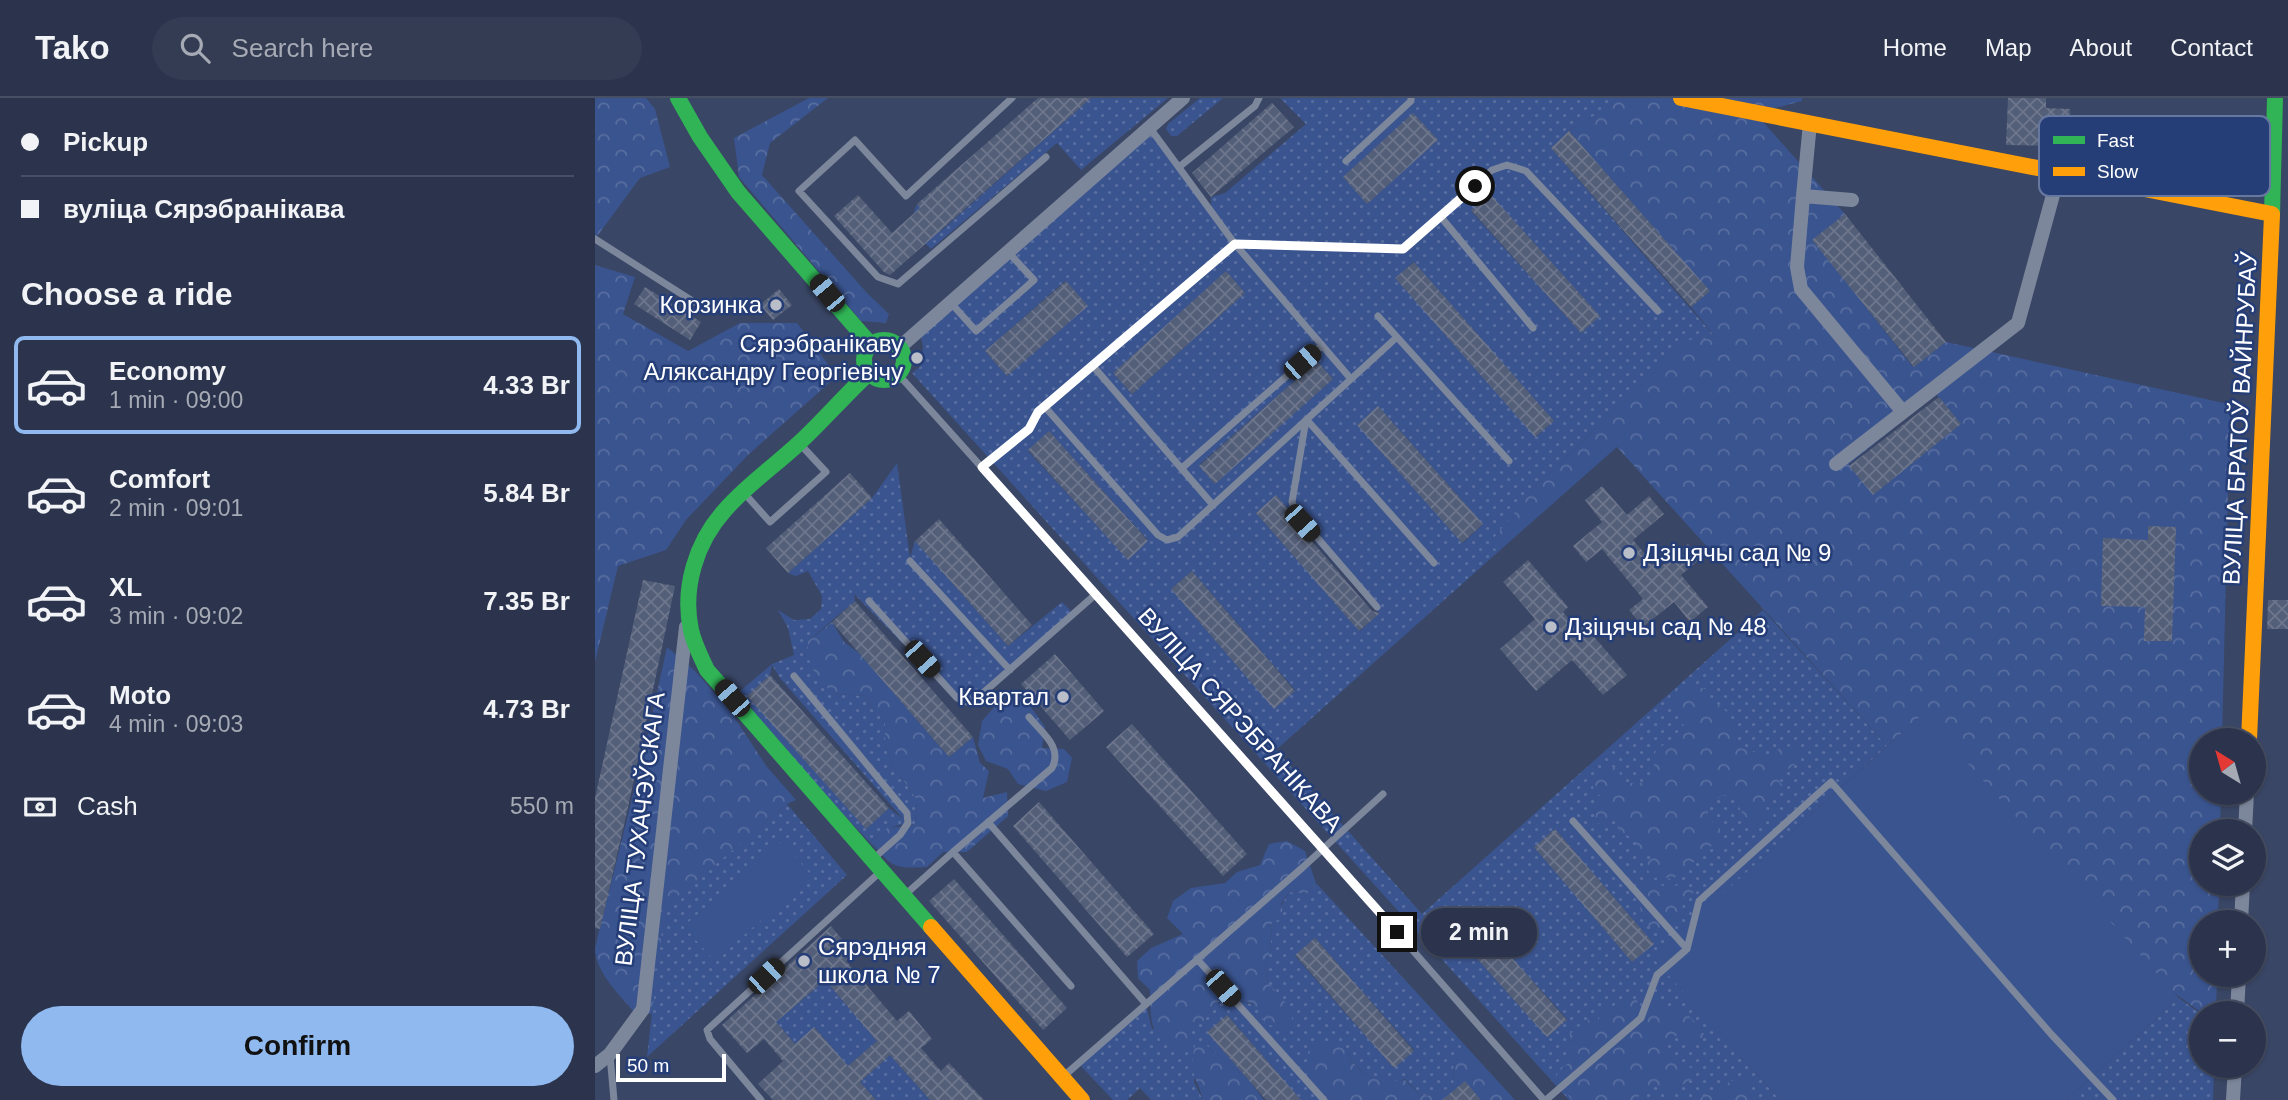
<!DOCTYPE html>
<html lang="en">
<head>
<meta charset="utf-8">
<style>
	body { margin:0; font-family:Arial,sans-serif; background:#333c53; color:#f1f3f6; height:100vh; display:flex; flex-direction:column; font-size:26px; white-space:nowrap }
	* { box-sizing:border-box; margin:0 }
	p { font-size:23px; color:#a6aab5 }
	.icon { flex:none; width:38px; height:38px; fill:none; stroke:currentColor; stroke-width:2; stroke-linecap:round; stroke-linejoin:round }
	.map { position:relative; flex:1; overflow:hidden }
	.details { display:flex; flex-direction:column; background:#2b344c; width:595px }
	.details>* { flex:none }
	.guide { display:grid; align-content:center; height:154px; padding:0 21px; background:#2b344c }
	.needle { width:46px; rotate:323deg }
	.tools { position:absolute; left:1594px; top:630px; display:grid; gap:14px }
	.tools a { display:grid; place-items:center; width:77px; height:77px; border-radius:50%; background:#2b344c; box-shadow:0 2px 5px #0004,0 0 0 2px #474f64; font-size:35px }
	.scale { position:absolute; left:21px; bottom:18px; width:110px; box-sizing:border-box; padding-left:7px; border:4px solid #fff; border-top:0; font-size:19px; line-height:24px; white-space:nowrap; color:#fff; -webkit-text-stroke:5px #263e78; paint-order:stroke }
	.end { position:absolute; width:32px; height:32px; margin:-16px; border:9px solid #fff; background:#111; box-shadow:0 0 0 4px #111 }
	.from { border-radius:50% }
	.bubble { position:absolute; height:49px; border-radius:24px; background:#2b344c; box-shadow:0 2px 5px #0004,0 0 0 2px #474f64; font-size:23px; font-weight:600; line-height:49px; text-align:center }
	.car { position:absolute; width:21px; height:42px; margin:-21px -10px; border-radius:9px; box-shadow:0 0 5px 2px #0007; background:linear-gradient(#222 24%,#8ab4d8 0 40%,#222 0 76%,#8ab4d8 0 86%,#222 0) }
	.guide b { display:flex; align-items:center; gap:24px; height:66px; font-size:26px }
	.guide b+b { border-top:2px solid #474f64 }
	.guide i { width:18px; height:18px; background:#f1f3f6 }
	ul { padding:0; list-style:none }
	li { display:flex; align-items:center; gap:21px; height:98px; margin:0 14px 10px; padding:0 7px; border:4px solid transparent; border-radius:10px }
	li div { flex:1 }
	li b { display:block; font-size:26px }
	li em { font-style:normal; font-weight:600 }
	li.on { border-color:#90b9f0 }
	li>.icon { width:63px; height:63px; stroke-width:1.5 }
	h2 { padding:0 21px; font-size:32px; line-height:84px }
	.pay { display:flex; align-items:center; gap:18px; height:77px; padding:0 21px; font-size:26px }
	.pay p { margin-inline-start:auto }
	.cta { display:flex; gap:14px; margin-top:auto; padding:14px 21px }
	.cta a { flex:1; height:80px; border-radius:42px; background:#90b9f0; color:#111; font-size:28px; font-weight:600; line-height:80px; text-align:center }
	header { display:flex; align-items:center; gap:42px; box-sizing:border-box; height:98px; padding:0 35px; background:#2b344c; border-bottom:2px solid #474f64 }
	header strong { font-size:33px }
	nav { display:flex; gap:38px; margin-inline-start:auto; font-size:24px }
	.search { width:490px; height:63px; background:#333c53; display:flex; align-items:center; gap:18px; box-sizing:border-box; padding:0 24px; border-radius:38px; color:#a6aab5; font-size:26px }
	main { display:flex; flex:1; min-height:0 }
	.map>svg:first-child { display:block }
	.grass { fill:url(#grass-dots); fill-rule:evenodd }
	.forest { fill:url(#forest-crowns); fill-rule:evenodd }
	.pitch { fill:#3a548f }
	.building { fill:url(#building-cross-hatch); fill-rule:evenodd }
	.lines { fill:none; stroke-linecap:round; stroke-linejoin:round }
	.lane { stroke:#7d879c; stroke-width:7 }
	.street { stroke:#7d879c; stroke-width:14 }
	.fast { stroke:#30b455; stroke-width:16 }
	.slow { stroke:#ff9f0a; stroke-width:16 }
	.route { stroke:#fff; stroke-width:9 }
	.poi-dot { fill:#babec9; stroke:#263e78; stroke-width:2.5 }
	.labels { text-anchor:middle; stroke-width:5; stroke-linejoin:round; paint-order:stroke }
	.poi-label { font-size:24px; fill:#fff; stroke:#263e78; text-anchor:end }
	.street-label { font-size:24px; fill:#fff; stroke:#263e78 }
	.key { fill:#263e78; stroke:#6778a0; stroke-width:2 }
	.key-label { font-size:19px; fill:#fff }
</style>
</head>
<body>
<header>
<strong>Tako</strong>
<div class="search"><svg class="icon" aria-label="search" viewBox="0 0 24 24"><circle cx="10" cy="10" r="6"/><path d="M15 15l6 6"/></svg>Search here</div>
<nav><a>Home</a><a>Map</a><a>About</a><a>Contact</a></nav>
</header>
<main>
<section class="details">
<div class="guide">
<b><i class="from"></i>Pickup</b>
<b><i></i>вуліца Сярэбранікава</b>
</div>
<h2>Choose a ride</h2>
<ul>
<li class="on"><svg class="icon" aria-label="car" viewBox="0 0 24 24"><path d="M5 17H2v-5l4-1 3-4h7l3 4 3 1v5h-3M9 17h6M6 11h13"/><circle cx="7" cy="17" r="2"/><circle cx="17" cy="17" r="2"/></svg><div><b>Economy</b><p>1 min · 09:00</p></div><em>4.33 Br</em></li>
<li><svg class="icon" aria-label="car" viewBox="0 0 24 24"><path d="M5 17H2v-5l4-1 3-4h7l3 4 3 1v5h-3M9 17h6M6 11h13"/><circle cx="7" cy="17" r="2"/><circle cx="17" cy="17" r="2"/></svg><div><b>Comfort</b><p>2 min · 09:01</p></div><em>5.84 Br</em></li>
<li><svg class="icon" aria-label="car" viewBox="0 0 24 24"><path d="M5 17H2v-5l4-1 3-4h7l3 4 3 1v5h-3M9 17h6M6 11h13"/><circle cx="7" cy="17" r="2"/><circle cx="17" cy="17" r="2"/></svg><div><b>XL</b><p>3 min · 09:02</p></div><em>7.35 Br</em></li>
<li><svg class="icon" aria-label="car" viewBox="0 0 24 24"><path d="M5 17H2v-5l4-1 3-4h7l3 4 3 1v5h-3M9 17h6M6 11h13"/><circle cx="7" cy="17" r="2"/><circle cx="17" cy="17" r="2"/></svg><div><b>Moto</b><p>4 min · 09:03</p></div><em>4.73 Br</em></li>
</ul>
<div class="pay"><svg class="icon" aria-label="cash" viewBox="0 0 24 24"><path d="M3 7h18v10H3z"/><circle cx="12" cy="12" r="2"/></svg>Cash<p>550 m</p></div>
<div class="cta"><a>Confirm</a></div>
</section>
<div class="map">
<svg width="1693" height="1002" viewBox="0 0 1693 1002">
	<defs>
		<pattern id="grass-dots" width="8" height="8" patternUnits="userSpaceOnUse" patternTransform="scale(1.75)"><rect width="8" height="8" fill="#3a548f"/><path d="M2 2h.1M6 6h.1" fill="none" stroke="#586ea0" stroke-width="1.8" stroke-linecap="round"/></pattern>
		<pattern id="forest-crowns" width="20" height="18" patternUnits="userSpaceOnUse" patternTransform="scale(1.75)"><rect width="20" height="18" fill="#3a548f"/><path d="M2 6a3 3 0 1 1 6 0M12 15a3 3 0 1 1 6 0" fill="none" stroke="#586ea0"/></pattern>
		<pattern id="building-cross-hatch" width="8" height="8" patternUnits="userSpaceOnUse" patternTransform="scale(1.75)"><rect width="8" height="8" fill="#535e78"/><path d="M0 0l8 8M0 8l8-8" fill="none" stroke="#6d768c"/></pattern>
	</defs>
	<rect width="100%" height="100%" fill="#394665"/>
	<path class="grass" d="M496 0H573L486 72 462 45 336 151 328 143 317 120 322 106 346 133Z
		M605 0H628L582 38H576L571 31 573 26Z
		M685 0H1029L974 33 956 50 1121 240 1092 243 942 387 896 444 903 454 681 652 827 816 1168 512 1292 648 1058 859 1185 1002H974L317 275 326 268 328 249 325 232 555 29 616 111V99L630 95 711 26ZM895 96 1004 218 986 235 876 113ZM818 164 958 323 941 339 801 180ZM631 174 650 195 537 296 518 275ZM470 183 492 208 412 278 390 253ZM722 263 738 281 619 385 604 367ZM783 308 888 426 868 445 867 444ZM454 334 553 442 533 461 433 353ZM680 398 784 515 765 533 661 415ZM597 473 700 592 679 610 576 491ZM960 731 1058 845 1037 863 939 749ZM872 810 972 921 952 939 852 827Z
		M302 365 315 460 320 443 413 548 467 504 479 516 380 602 362 600 259 496 260 503 213 543 238 596 271 598 277 610 290 621V647L296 664 322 702 320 727C302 724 289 732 276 743L285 755 137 600 177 566 199 557 193 530 183 512 199 522 215 521 226 511 227 498 213 473 201 478 193 475 277 400ZM177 567 185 580 309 722 294 710 271 730 153 597 175 577Z
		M192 706 252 777 52 959 69 809Z
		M721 785 868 945 858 971 859 988 838 997 827 998 810 981C780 990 762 975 749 948L715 970V987L737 1002H706L632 917 612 934 655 983 607 944 599 984 608 1002H556L545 990 532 1002H518L483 965 551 906 557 931 595 930 600 923 608 924C612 918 615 909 621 905 632 898 654 904 664 910L673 885 670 870 675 854 677 824 694 794 712 796ZM720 840 819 952 799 970 700 858Z
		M230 882 282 943 253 968 220 930 200 946 181 924Z
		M1584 900 1606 916V968H1619L1618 1002H1471Z
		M295 957 335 1002H281L265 984Z"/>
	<path class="forest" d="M0 0H51L60 11 75 69 45 80 0 141Z
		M214 0H233L175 45 167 77 272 195 294 216 291 225 266 223 144 79 139 40Z
		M1028 0H1207V3L1160 15 1250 116 1218 142 1318 269 1351 244 1638 307 1633 394 1627 642H1606V695H1626L1625 733H1606V786H1624L1623 824H1606V877H1622L1621 915H1607L1578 894 1328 617 1292 648 1022 349 903 454 895 445 942 387 1093 242 1121 240 1096 209 1114 193 974 33ZM1341 296 1365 325 1278 396 1254 366Z
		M0 167 40 179 28 216 93 253 145 225H202L242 278 153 357 91 422 71 452 23 468 0 564Z
		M237 524 249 544 264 555 354 659 378 639 385 665 394 673 388 700 412 694 413 718 372 754H348L332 769C299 771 296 769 276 743L292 730 320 727 322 702 296 664 290 647V621L278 612 271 598 238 596C222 578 211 569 213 543Z
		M72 549 100 573 135 613 172 669 201 702 192 706 70 809 57 916 39 914C24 896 0 874 0 850L52 640Z
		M1098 587 1113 592 1117 604C1130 609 1135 617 1142 629L1138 643 1142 649 1163 655 1170 665 1175 664 1185 648 1203 649 1207 657 1202 665 1186 676 1184 683 1188 688 1170 703 1173 720 1159 728 1147 715 1138 697 1126 698 1113 711V719C1121 728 1132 735 1129 747L1123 750 1116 748 1109 752 1108 759 1103 765 1098 764 1088 767 1087 773 1077 782 1068 778 1060 780 1054 775 1052 765 1057 760 1055 757 1046 759 1038 752 1042 743 1039 737 1033 738 1023 731 1021 722 1007 728 1000 722 1002 703 1006 698 998 694 999 678 1016 669 1021 670 1031 685H1050L1058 679 1060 655 1064 649 1084 640 1090 632C1086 612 1054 596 1098 587Z
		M428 598 450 629 447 650 469 651 477 660 472 684 451 693 423 686 413 671 391 663 383 647 387 623 402 606 415 600Z
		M692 743 710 753 721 785 712 796 694 794 686 806 689 820 677 824 675 854 670 870 673 885 697 912V925L690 931 670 926 664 911 654 904 627 902 618 907 608 924 600 923 595 930 599 950 607 944 655 983 669 1002H608C602 979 594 978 599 951L585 957C554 937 556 928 555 892L543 880 542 863 556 850 588 836 572 820 578 803 596 790 630 785 642 774 665 767 674 746Z
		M1059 785 1074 790C1085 785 1091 786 1101 793L1089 800C1084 824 1095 817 1071 835 1044 829 1048 816 1041 794L1046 787Z
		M1033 899 1042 902 1043 907 1060 901 1074 913 1078 908C1092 914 1101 924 1109 936L1107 943 1098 947 1088 945 1083 937 1076 940 1075 947H1068L1090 967 1100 972 1097 981 1076 994C1065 985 1057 986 1045 993L1043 1002H977L961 983 963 971 974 965 978 955 974 946 973 938 992 921 1002 929 1005 916Z
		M722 944 749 948C764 979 777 985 810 982L827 998 838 997 859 988 858 971 868 945 920 1002H737L715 987V970L710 957Z
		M1151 976 1156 980 1158 1000 1167 999 1174 1002H1103L1114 994Z"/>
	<path class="pitch" d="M1328 616 1584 900 1471 1002H1185L1057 859Z
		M187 743 217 778 119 863 89 828Z"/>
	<path class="building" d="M443 0H496L295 177 289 174 239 118 263 97 297 135 325 110 322 106Z
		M1413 0H1451V10L1475 11 1476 48 1411 47Z
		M677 5 699 29 616 99 597 75Z
		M818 15 843 42 772 106 748 79Z
		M974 33 1115 193 1096 209 956 50Z
		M895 96 1005 218 986 235 876 112Z
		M1250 116 1351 244 1319 269 1217 142Z
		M819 164 959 323 940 339 800 180Z
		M631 173 650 195 537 296 518 275Z
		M471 183 493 208 412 278 390 253Z
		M50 189 106 224 95 242 39 206Z
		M184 191 197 207 178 222 165 207Z
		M722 263 738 281 620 386 604 368Z
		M1344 299 1366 326 1278 397 1254 368Z
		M783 308 888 426 867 445 762 327Z
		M454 333 553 443 533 462 433 352Z
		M255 375 277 400 193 475 171 450Z
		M1007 388 1032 417 1054 398 1069 416 1038 442 1063 471 1093 446 1105 461 1086 477 1113 509 1095 524 1079 504 1048 529 1034 512 1048 501 1007 451 991 464 978 448 1007 424 990 402Z
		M681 397 693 411 696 419 777 513 785 515 764 533 661 415Z
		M344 421 437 527 413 548 320 443Z
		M1553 428 1581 429 1577 543H1549L1550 509 1506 508 1508 440 1553 442Z
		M933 462 973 509 968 514 983 532 989 527 1032 577 1008 597 977 562 941 593 905 551 940 521 908 484Z
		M597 473 700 593 679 611 576 491Z
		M48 482 80 488 32 714 5 831 0 830V700Z
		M1673 502H1693V531H1672Z
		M260 503 378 639 354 659 237 524Z
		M460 556 509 613 475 642 426 586Z
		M175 577 294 710 271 731 152 598Z
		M537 626 652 756 628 778 511 649Z
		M444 704 559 836 532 859 418 728Z
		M960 731 1059 846 1037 864 939 749Z
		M359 781 472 910 448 932 334 803Z
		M872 809 972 922 952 939 852 827Z
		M236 828 259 856 251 863 302 923 314 913 337 941 326 950 346 973 354 965 389 1002H335L295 957 265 984 281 1002H178L163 986 188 963 169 941 152 955 127 927ZM230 882 282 943 253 968 219 929 200 946 181 924Z
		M720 840 819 953 799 970 700 857Z
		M632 917 706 1002H671L612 934Z
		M870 983 886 1002H847Z"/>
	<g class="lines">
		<path class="lane" d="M417 0 311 98 260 42 204 93 283 179 303 186 451 59
			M555 30 640 146 808 151 897 72 912 67 931 73 1063 213
			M751 63 816 3V0
			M584 69 660 8 664 0
			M845 118 938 230
			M0 141 99 204
			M356 205 381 233 439 182 414 155
			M783 218 914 363
			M498 268 618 407
			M303 276 728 750 949 1002
			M450 309 563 437 572 442 583 439 802 239
			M711 322 697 404 701 415 782 509
			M712 322 839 465
			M387 369 434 331 443 314 640 146 756 281
			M587 370 727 247
			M150 396 175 424 231 374 205 346
			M315 463 415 572
			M274 503 362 600 372 604 380 602 501 496
			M199 578 312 715 313 725 305 737 278 761
			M393 724 551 906
			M358 754 457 670C468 649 447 635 434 619
			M312 795 358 754 476 888
			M1092 851 1104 803 1236 684 1456 936 1518 1002
			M602 861 729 1002
			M15 957 19 1002
			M470 977 707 770 788 696
			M166 1002 115 941 112 932 284 775
			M951 1002 1046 920 1062 877 1092 851 978 723"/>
		<path class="street" d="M1215 25 1208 98 1257 102
			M1208 98 1202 169 1206 191 1308 314
			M305 249 588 0
			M1241 366 1423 225 1464 75
			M1650 733 1652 695
			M1646 824 1648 786
			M1642 915 1644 877
			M0 968 15 956 48 911 91 529
			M1638 1002 1640 968"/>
		<path class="fast" d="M83 0 105 39 143 94 276 247
			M1677 117 1680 0
			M269 262a20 20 0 1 1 40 0a20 20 0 1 1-40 0Z
			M274 275C249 298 227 324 202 347 178 369 151 388 130 412 101 444 87 490 96 532 99 546 106 559 112 572L336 829"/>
		<path class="slow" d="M1086 0 1677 116
			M1654 642 1677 117
			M336 829 487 1002"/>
	</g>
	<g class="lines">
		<path class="route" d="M802 834 387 369 434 331 443 314 640 146 808 151 880 88"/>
	</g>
	<g class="poi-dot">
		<circle cx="181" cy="207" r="7"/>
		<circle cx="322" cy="260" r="7"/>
		<circle cx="1034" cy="455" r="7"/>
		<circle cx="956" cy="529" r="7"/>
		<circle cx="468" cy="599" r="7"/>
		<circle cx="209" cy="863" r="7"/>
	</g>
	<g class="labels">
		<g class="poi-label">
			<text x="167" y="215">Корзинка</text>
			<text x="308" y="254">Сярэбранікаву<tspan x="308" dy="28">Аляксандру Георгіевічу</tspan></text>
			<text x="1048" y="463" text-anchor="start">Дзіцячы сад № 9</text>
			<text x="970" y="537" text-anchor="start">Дзіцячы сад № 48</text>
			<text x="454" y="607">Квартал</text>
			<text x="223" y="857" text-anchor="start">Сярэдняя<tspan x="223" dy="28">школа № 7</tspan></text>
		</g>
		<g class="street-label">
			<text transform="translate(1645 320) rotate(-87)" y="8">ВУЛІЦА БРАТОЎ ВАЙНРУБАЎ</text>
			<text transform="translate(645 622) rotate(48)" y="8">ВУЛІЦА СЯРЭБРАНІКАВА</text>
			<text transform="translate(45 731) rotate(-83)" y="8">ВУЛІЦА ТУХАЧЭЎСКАГА</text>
		</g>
	</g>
	<rect x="1444" y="18" width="231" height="80" rx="10" class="key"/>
	<rect x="1458" y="38" width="32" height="8" fill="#30b455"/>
	<rect x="1458" y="69" width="32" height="9" fill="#ff9f0a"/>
	<g class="key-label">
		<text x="1502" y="49">Fast</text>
		<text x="1502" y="80">Slow</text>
	</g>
</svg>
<div class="tools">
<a><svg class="needle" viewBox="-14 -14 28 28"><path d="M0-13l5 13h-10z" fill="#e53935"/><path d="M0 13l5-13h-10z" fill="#a6aab5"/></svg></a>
<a><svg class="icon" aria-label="layers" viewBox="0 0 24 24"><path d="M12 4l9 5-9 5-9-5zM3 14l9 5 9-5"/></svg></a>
<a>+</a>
<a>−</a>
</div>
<div class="scale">50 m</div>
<i class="end from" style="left:880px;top:88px"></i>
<i class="end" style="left:802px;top:834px"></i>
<div class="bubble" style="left:826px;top:810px;width:116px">2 min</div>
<i class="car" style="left:232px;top:195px;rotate:320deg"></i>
<i class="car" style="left:707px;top:264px;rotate:49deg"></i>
<i class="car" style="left:707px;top:425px;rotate:138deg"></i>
<i class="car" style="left:327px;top:561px;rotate:138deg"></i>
<i class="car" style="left:137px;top:600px;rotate:319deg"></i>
<i class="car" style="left:171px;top:878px;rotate:47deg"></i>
<i class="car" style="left:628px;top:890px;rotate:139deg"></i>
</div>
</main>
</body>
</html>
